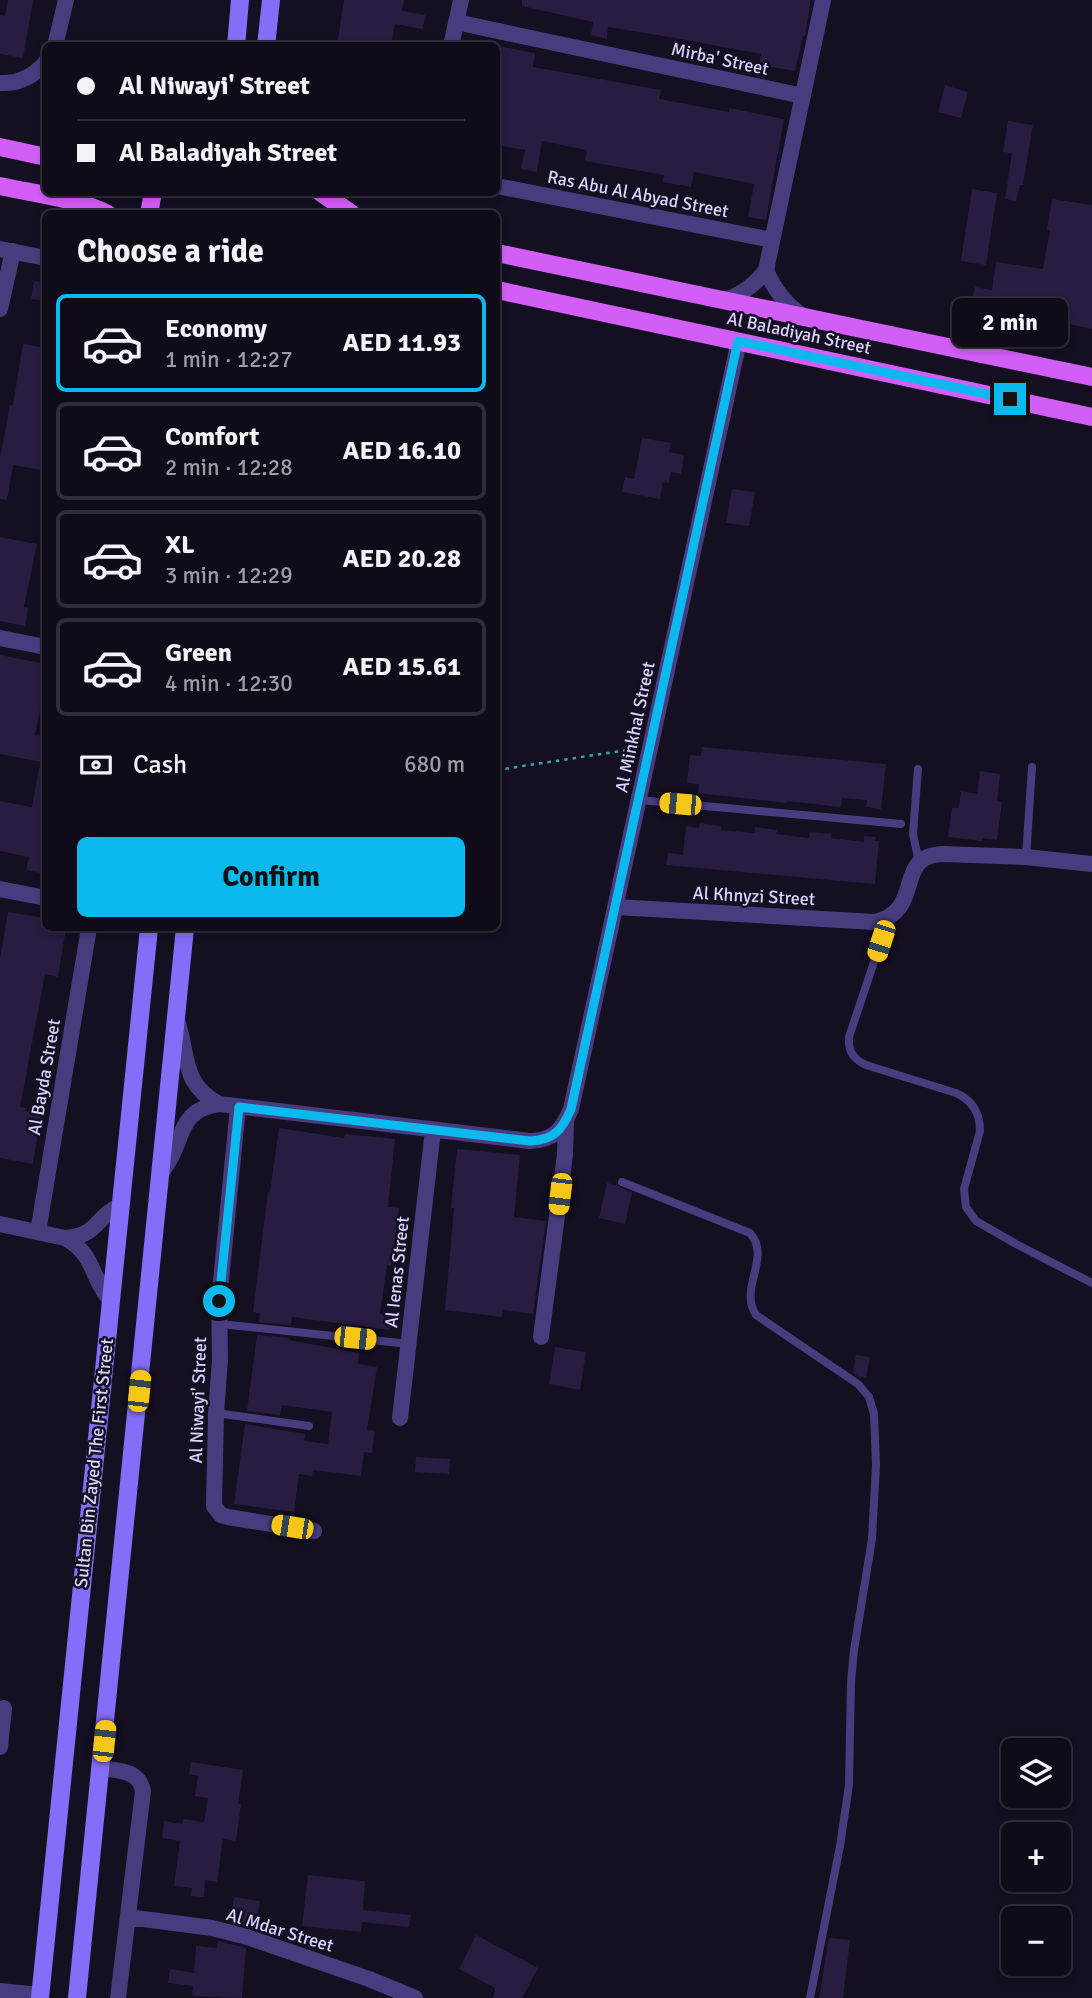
<!DOCTYPE html>
<html lang="en">
<head>
<meta charset="utf-8">
<style>
	body { margin:0; font-family:Signika,sans-serif; background:#181422; color:#f1f3f6; height:100vh; display:flex; flex-direction:column; font-size:26px; white-space:nowrap }
	* { box-sizing:border-box; margin:0 }
	p { font-size:23px; color:#9b9ba2 }
	.icon { flex:none; width:38px; height:38px; fill:none; stroke:currentColor; stroke-width:2; stroke-linecap:round; stroke-linejoin:round }
	.map { position:relative; flex:1; overflow:hidden }
	.sheet { position:absolute; left:42px; top:210px; width:458px; height:721px; display:flex; flex-direction:column; background:#0f0b19; border-radius:10px; box-shadow:0 4px 10px #0003,0 0 0 2px #2f2b38 }
	.sheet>* { flex:none }
	.guide { position:absolute; left:42px; top:42px; width:458px; height:154px; border-radius:10px; box-shadow:0 4px 10px #0003,0 0 0 2px #2f2b38; display:grid; align-content:center; height:154px; padding:0 35px; background:#0f0b19 }
	.controls { position:absolute; left:1001px; top:1738px; display:grid; gap:14px }
	.controls a { display:grid; place-items:center; width:70px; height:70px; border-radius:10px; background:#0f0b19; box-shadow:0 4px 10px #0003,0 0 0 2px #2f2b38; font-size:35px }
	.end { position:absolute; width:32px; height:32px; margin:-16px; border:9px solid #0cb9ee; background:#111; box-shadow:0 0 0 4px #111 }
	.from { border-radius:50% }
	.bubble { position:absolute; height:49px; border-radius:10px; background:#0f0b19; box-shadow:0 4px 10px #0003,0 0 0 2px #2f2b38; font-size:23px; font-weight:700; line-height:49px; text-align:center }
	.car { position:absolute; width:21px; height:42px; margin:-21px -10px; border-radius:9px; box-shadow:0 0 5px 2px #0007; background:linear-gradient(#f5c518 24%,#345 0 40%,#f5c518 0 76%,#345 0 86%,#f5c518 0) }
	.guide b { display:flex; align-items:center; gap:24px; height:66px; font-size:26px }
	.guide b+b { border-top:2px solid #2f2b38 }
	.guide i { width:18px; height:18px; background:#f1f3f6 }
	ul { padding:0; list-style:none }
	li { display:flex; align-items:center; gap:21px; height:98px; margin:0 14px 10px; padding:0 21px; border:4px solid #2f2b38; border-radius:10px }
	li div { flex:1 }
	li b { display:block; font-size:26px }
	li em { font-style:normal; font-weight:700 }
	li.active { border-color:#0cb9ee }
	li>.icon { width:63px; height:63px; stroke-width:1.5 }
	h2 { padding:0 35px; font-size:32px; line-height:84px }
	.pay { display:flex; align-items:center; gap:18px; height:77px; padding:0 35px; font-size:26px }
	.pay p { margin-inline-start:auto }
	.primary-button { display:flex; gap:14px; margin-top:auto; padding:14px 35px }
	.primary-button a { flex:1; height:80px; border-radius:10px; background:#0cb9ee; color:#111; font-size:28px; font-weight:700; line-height:80px; text-align:center }
	.map>svg:first-child { display:block }
	.building { fill:#281c41 }
	.lines { fill:none; stroke-linecap:round; stroke-linejoin:round }
	.path { stroke:#34a5ae; stroke-width:2.5; stroke-dasharray:3.5 5; stroke-linecap:butt }
	.lane { stroke:#483c7e; stroke-width:8 }
	.street { stroke:#483c7e; stroke-width:16 }
	.secondary { stroke:#846df8; stroke-width:18 }
	.primary { stroke:#d35ef7; stroke-width:18 }
	.route { stroke:#0cb9ee; stroke-width:9 }
	.labels { text-anchor:middle; stroke-width:5; stroke-linejoin:round; paint-order:stroke }
	.street-label { font-size:18px; fill:#dcd1fd; stroke:#140f21 }
</style>
</head>
<body>
<div class="map">
<svg width="1092" height="1998" viewBox="0 0 1092 1998">
	<rect width="100%" height="100%" fill="#140f21"/>
	<path class="building" d="M8 0H33L23 58 0 54V15L5 16Z
		M344 0H404L402 11 425 15 423 29 395 24 391 46H337Z
		M522 0H811L805 36H803L795 71 759 65 761 54 675 38 608 27 607 39 591 35 593 22 522 6Z
		M499 46 535 53 533 67 661 90 659 99 729 112V108L784 119 766 220 748 217 754 184 694 172 691 187 663 182 664 175 585 161 587 150 542 141 537 172 521 169 525 150 497 145V59Z
		M945 85 968 92 961 118 938 112Z
		M1008 121 1033 125 1023 185H1020L1016 201 1005 199 1012 153 1003 152Z
		M972 189 997 193 986 265 961 261Z
		M1052 199 1092 205V329L1056 321V319L1040 315 971 304 975 287 992 290 996 262 1043 269 1050 231 1047 230Z
		M34 281 46 283V301L31 299Z
		M23 344 46 348V471L13 465 7 500 0 499V458L10 405H13Z
		M642 438 671 443 669 452 684 455 681 474 671 472 669 483 663 482 660 499 622 492 625 477 634 479Z
		M732 489 755 492 749 526 726 523Z
		M0 537 37 544 24 607 28 608 25 626 0 621Z
		M0 655 46 664V681L35 735 46 737V763L0 754Z
		M702 747 886 764 881 809 866 807 867 800 842 798 841 807 787 801V803L698 793 699 784 687 783 690 755 701 756Z
		M39 768 46 769V860L43 859 41 873 26 870 29 857 0 851V801L32 807Z
		M980 771 1000 774 997 801 1002 802 997 840 982 838V841L948 837 952 808H959L961 791 977 794Z
		M700 823 721 826V830L754 833 755 827 777 830 776 834 809 838 810 832 832 834 831 838 864 842V836L876 837 875 841H879L875 884 666 865 668 853 683 855 686 826 699 828Z
		M8 912 46 918V928H66L58 977 45 974 20 1107 26 1108 25 1111 41 1114 33 1164 0 1158V959Z
		M279 1128 344 1138 345 1134 395 1139 388 1207 399 1208 391 1266 387 1265 380 1314 391 1316 389 1330 292 1317 291 1325 259 1322 260 1313 253 1312 268 1192H270Z
		M457 1149 520 1155 514 1217 546 1221 533 1314 503 1310 502 1317 445 1310 454 1208H451Z
		M607 1183 616 1185 632 1193 625 1224 599 1218Z
		M257 1335 289 1338V1340L359 1353 358 1364 377 1367 367 1430 375 1431 372 1453 364 1452 361 1476 313 1470 312 1476 299 1474 294 1512 234 1504 245 1424 305 1434 304 1441 328 1444 332 1412 282 1405 280 1415 247 1411Z
		M555 1347 586 1352 580 1390 549 1384Z
		M856 1355 870 1357 866 1378 859 1377 853 1373Z
		M416 1457 450 1459 449 1474 415 1472Z
		M191 1762 243 1770 238 1804H241L236 1841 223 1839 217 1882 205 1880 204 1897 191 1896 192 1888 174 1886 180 1841 162 1838 164 1821 182 1824 183 1819 204 1822 208 1798 195 1796 198 1776 189 1774Z
		M308 1875 365 1881 363 1910 411 1915 409 1927 362 1922 361 1932 302 1926Z
		M234 1897 260 1901 257 1918H255L253 1928 230 1922Z
		M476 1935 538 1968 522 1998H493L495 1988 459 1969Z
		M829 1938 850 1940 843 1998H819Z
		M218 1941 246 1948 242 1998 192 1996 193 1986 168 1983 170 1969 194 1973 196 1946 217 1948Z"/>
	<g class="lines">
		<path class="path" d="M497 770 634 749"/>
		<path class="lane" d="M918 769 913 834 919 863
			M639 800 901 824
			M1026 857 1032 767
			M889 917 849 1037C848 1051 853 1059 866 1065L956 1093C972 1100 980 1113 980 1131L964 1189 966 1207 976 1221 1016 1244 1092 1283
			M622 1182 750 1233C772 1258 738 1288 756 1315L858 1384 869 1397 874 1414 876 1465 872 1539 854 1650 851 1682 849 1785 840 1846 810 1998
			M220 1324 409 1344
			M216 1413 309 1426"/>
		<path class="street" d="M456 22 803 96
			M55 46 66 0
			M451 46 461 0
			M0 83C18 84 34 76 46 62
			M497 186 772 240
			M0 249 46 258
			M766 270C774 290 785 304 803 316
			M725 300C743 294 755 285 766 270L823 0
			M0 309 13 251
			M0 638 46 647
			M0 889 46 898
			M616 907 875 922C926 910 892 855 944 854L1026 857 1092 864
			M177 1020C189 1056 181 1084 219 1104
			M238 1107 219 1301 220 1360 216 1413 214 1506 221 1515 228 1517 314 1531
			M160 1175C167 1165 173 1155 177 1144 185 1121 192 1108 219 1104L530 1141C554 1140 562 1130 571 1109L739 341
			M0 1224 65 1238C96 1255 90 1278 111 1301
			M38 1232 89 928
			M65 1238C99 1236 95 1216 120 1206
			M541 1337 565 1155 566 1120
			M400 1418 433 1130
			M0 1747 4 1708
			M101 1768C120 1771 139 1770 143 1791L118 1998
			M128 1917 212 1928 247 1937 369 1979 415 1998
			M0 1991 40 1995"/>
		<path class="secondary" d="M236 46 240 0
			M266 46 271 0
			M40 1998 149 928
			M77 1998 185 928"/>
		<path class="primary" d="M0 147 46 157
			M0 186C36 194 75 198 108 214
			M320 192 352 214
			M149 214 153 192
			M497 253 1092 377
			M497 290 1092 417"/>
	</g>
	<g class="lines">
		<path class="route" d="M219 1301 239 1107 530 1141C554 1140 562 1130 571 1109L738 341 1010 399"/>
	</g>
	<g class="labels">
		<g class="street-label">
			<text transform="translate(720 59) rotate(12)" y="6">Mirba' Street</text>
			<text transform="translate(638 194) rotate(11)" y="6">Ras Abu Al Abyad Street</text>
			<text transform="translate(799 333) rotate(12)" y="6">Al Baladiyah Street</text>
			<text transform="translate(635 727) rotate(-78)" y="6">Al Minkhal Street</text>
			<text transform="translate(754 896) rotate(3)" y="6">Al Khnyzi Street</text>
			<text transform="translate(44 1077) rotate(-80)" y="6">Al Bayda Street</text>
			<text transform="translate(397 1272) rotate(-84)" y="6">Al Ienas Street</text>
			<text transform="translate(198 1400) rotate(-88)" y="6">Al Niwayi' Street</text>
			<text transform="translate(94 1463) rotate(-84)" y="6">Sultan Bin Zayed The First Street</text>
			<text transform="translate(280 1930) rotate(17)" y="6">Al Mdar Street</text>
		</g>
	</g>
</svg>
<div class="controls">
<a><svg class="icon" aria-label="layers" viewBox="0 0 24 24"><path d="M12 4l9 5-9 5-9-5zM3 14l9 5 9-5"/></svg></a>
<a>+</a>
<a>−</a>
</div>
<i class="end from" style="left:219px;top:1301px"></i>
<i class="end" style="left:1010px;top:399px"></i>
<div class="bubble" style="left:952px;top:298px;width:116px">2 min</div>
<i class="car" style="left:680px;top:804px;rotate:275deg"></i>
<i class="car" style="left:881px;top:941px;rotate:198deg"></i>
<i class="car" style="left:560px;top:1194px;rotate:187deg"></i>
<i class="car" style="left:355px;top:1338px;rotate:96deg"></i>
<i class="car" style="left:139px;top:1391px;rotate:6deg"></i>
<i class="car" style="left:292px;top:1527px;rotate:279deg"></i>
<i class="car" style="left:104px;top:1741px;rotate:6deg"></i>
<div class="guide">
<b><i class="from"></i>Al Niwayi' Street</b>
<b><i></i>Al Baladiyah Street</b>
</div>
<section class="sheet">
<h2>Choose a ride</h2>
<ul>
<li class="active"><svg class="icon" aria-label="car" viewBox="0 0 24 24"><path d="M5 17H2v-5l4-1 3-4h7l3 4 3 1v5h-3M9 17h6M6 11h13"/><circle cx="7" cy="17" r="2"/><circle cx="17" cy="17" r="2"/></svg><div><b>Economy</b><p>1 min · 12:27</p></div><em>AED 11.93</em></li>
<li><svg class="icon" aria-label="car" viewBox="0 0 24 24"><path d="M5 17H2v-5l4-1 3-4h7l3 4 3 1v5h-3M9 17h6M6 11h13"/><circle cx="7" cy="17" r="2"/><circle cx="17" cy="17" r="2"/></svg><div><b>Comfort</b><p>2 min · 12:28</p></div><em>AED 16.10</em></li>
<li><svg class="icon" aria-label="car" viewBox="0 0 24 24"><path d="M5 17H2v-5l4-1 3-4h7l3 4 3 1v5h-3M9 17h6M6 11h13"/><circle cx="7" cy="17" r="2"/><circle cx="17" cy="17" r="2"/></svg><div><b>XL</b><p>3 min · 12:29</p></div><em>AED 20.28</em></li>
<li><svg class="icon" aria-label="car" viewBox="0 0 24 24"><path d="M5 17H2v-5l4-1 3-4h7l3 4 3 1v5h-3M9 17h6M6 11h13"/><circle cx="7" cy="17" r="2"/><circle cx="17" cy="17" r="2"/></svg><div><b>Green</b><p>4 min · 12:30</p></div><em>AED 15.61</em></li>
</ul>
<div class="pay"><svg class="icon" aria-label="cash" viewBox="0 0 24 24"><path d="M3 7h18v10H3z"/><circle cx="12" cy="12" r="2"/></svg>Cash<p>680 m</p></div>
<div class="primary-button"><a>Confirm</a></div>
</section>
</div>
</body>
</html>
